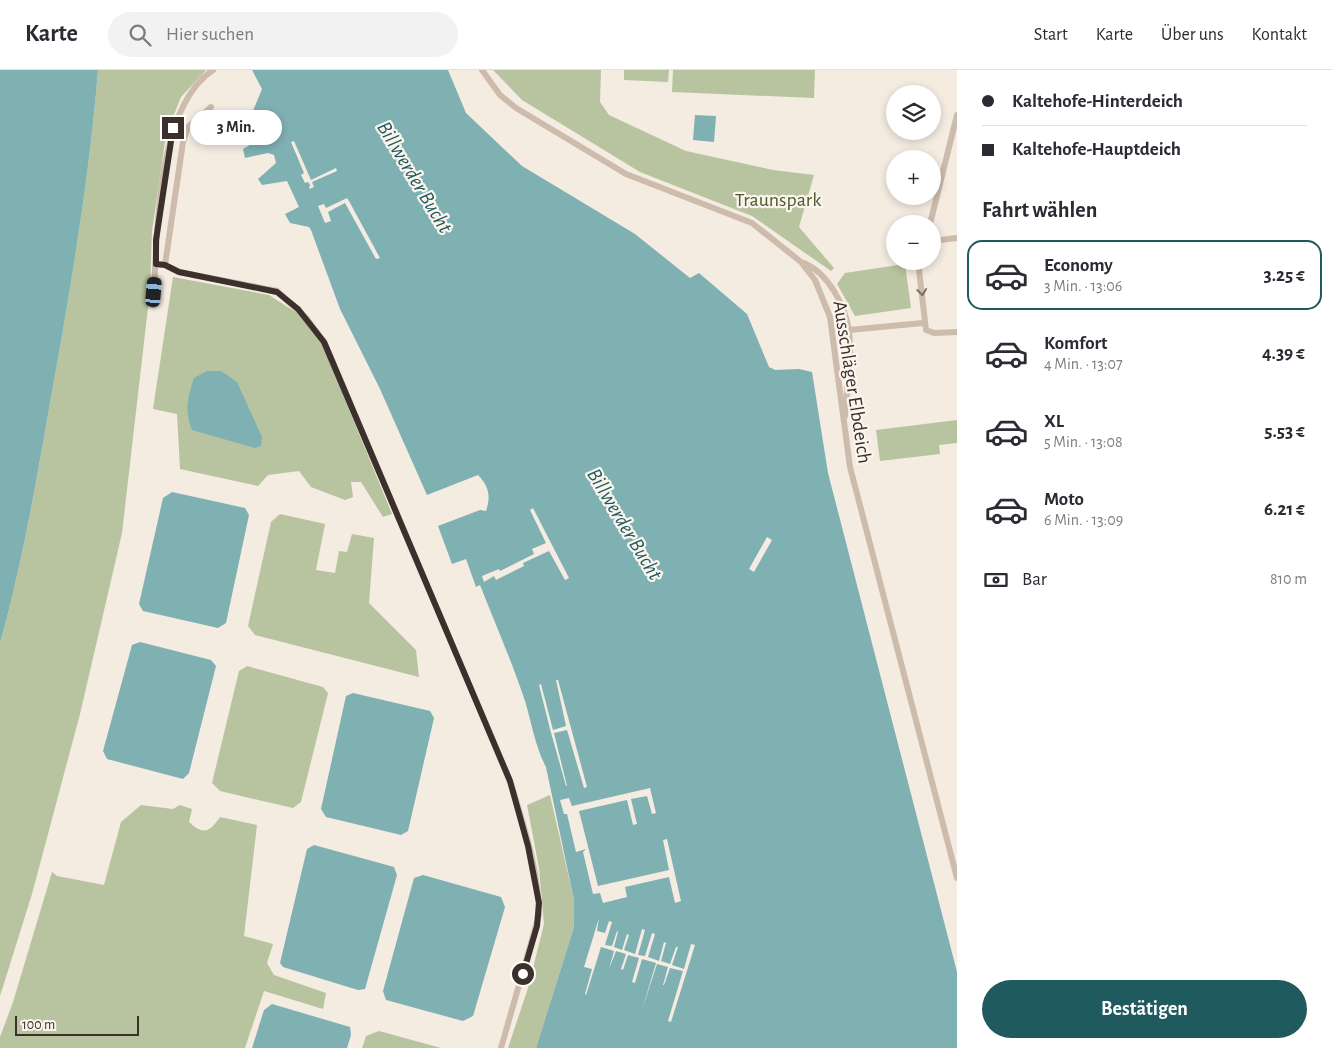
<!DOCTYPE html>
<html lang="de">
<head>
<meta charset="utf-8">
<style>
	body { margin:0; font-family:"Alegreya Sans",sans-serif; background:#f2f2f3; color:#2b2b33; height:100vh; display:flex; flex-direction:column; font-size:19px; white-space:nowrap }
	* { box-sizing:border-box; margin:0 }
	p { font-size:16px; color:#7c7c81 }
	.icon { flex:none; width:28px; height:28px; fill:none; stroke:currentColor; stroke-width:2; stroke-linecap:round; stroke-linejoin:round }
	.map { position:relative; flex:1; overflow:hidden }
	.details { display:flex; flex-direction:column; background:#fff; width:375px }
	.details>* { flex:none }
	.guide { display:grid; align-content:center; height:110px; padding:0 25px; background:#fff }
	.buttons { position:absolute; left:886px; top:15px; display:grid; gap:10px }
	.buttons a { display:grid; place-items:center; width:55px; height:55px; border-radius:50%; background:#fff; box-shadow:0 2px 8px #0003; font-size:25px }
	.scale { position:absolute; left:15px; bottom:12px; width:124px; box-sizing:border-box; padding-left:5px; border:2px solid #3b302b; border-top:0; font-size:14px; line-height:18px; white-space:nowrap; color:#3b302b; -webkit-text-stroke:4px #fbf5ee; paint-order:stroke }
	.end { position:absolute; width:22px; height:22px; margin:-11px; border:6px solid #3b302b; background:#fff; box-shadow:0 0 0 2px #fff }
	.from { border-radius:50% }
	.bubble { position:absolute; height:35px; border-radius:18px; background:#fff; box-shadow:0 2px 8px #0003; font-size:16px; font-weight:600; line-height:35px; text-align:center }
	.car { position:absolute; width:15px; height:30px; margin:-15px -8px; border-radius:6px; box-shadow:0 0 4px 1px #0007; background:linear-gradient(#222 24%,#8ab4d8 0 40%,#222 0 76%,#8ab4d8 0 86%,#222 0) }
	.guide b { display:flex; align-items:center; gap:18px; height:48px; font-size:19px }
	.guide b+b { border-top:1px solid #e1e1e2 }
	.guide i { width:12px; height:12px; background:#2b2b33 }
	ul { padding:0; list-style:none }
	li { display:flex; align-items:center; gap:15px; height:70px; margin:0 10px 8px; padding:0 15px; border:2px solid transparent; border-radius:15px }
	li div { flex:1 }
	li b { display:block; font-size:19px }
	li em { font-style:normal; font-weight:600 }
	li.current { border-color:#1f5a5e }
	li>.icon { width:45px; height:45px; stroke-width:1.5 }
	h2 { padding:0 25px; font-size:22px; line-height:60px }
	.pay { display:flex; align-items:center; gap:12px; height:55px; padding:0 25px; font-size:19px }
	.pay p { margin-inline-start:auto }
	.primary-button { display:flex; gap:10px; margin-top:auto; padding:10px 25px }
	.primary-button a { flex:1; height:58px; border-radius:30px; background:#1f5a5e; color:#fff; font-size:20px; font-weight:600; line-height:58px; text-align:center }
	header { display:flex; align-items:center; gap:30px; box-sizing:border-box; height:70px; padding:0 25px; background:#fff; border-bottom:1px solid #e1e1e2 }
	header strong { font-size:24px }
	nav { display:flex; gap:28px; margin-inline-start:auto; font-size:18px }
	.search { width:350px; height:45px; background:#f2f2f3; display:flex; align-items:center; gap:12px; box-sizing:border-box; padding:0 18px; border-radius:28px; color:#7c7c81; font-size:19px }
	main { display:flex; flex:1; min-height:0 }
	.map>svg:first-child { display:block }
	.green { fill:#b8c4a0 }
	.water { fill:#7fb0b2 }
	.pier { fill:#f4ebe1 }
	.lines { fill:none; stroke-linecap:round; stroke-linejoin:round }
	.minor { stroke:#cdbbac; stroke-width:6 }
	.oneway { stroke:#7d6f65 }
	.route { stroke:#3b302b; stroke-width:6 }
	.labels { text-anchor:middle; stroke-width:4.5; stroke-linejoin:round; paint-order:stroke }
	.park-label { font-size:20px; fill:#4a5a2e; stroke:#fbf5ee }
	.street-label { font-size:20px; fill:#3b302b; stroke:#fbf5ee }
	.water-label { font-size:21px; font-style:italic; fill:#1f5a5e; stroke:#fbf5ee }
</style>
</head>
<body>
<header>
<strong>Karte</strong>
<div class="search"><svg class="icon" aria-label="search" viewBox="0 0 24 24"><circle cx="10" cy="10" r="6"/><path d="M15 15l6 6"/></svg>Hier suchen</div>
<nav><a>Start</a><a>Karte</a><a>Über uns</a><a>Kontakt</a></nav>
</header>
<main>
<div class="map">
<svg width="957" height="978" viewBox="0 0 957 978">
	<rect width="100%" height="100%" fill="#f4ebe1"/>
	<path class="green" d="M98 0H206L181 27 166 65 152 161 150 220 122 463 80 644 32 824 0 926V573C22 495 36 413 50 333 70 222 89 112 98 0Z
		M493 0H601L600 32 609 45 686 81 773 100 814 105 799 157 834 198 831 201 752 146 640 102 522 30Z
		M624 0H669L668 12 624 10Z
		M673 0H815L814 28 672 22Z
		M905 194 911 238 855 246 837 214 845 203Z
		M173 207 269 225 297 243 321 271 392 444 383 447 361 412H351L353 427 345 430 311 417 299 401 268 405 258 416 180 399 177 344 153 339Z
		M957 350V373L939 375 940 384 880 391 876 360Z
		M280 444 325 454 316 500 335 503 339 481 347 482 352 464 374 468 369 533 416 580 419 607 255 565 248 556 271 452Z
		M247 596 323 617 328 623 301 732 293 738 220 721 212 713 239 601Z
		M550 725 574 830V857L536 978H508L528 918 544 854 539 798 527 735Z
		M141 735 173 739 180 735 192 739 189 752C203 765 209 763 220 747L257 755 244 866 273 874 267 893 274 905 326 923 323 939 264 921 245 978H0V967L13 932 52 802 57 806 104 815 121 752Z
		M379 961 441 978H362L366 966Z"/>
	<path class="water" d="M0 0H98C89 112 70 222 50 333 36 413 22 495 0 573Z
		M252 0H448L466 43 522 96 635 164 690 208 699 203 747 244 769 297 775 300 799 299 812 302 828 403 957 902V978H536L574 857V830L546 697C535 676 532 654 525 631 512 592 495 553 480 515L476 517 466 489 452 494 438 456 480 440 486 441C491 427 489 416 478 405L427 425 380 319 340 239 311 160 309 157 290 153 285 144 299 137 287 111 262 115 258 109 276 93 274 85 268 83 245 88 243 79 268 64 267 61 248 53 262 19Z
		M695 45 716 46 714 72 693 70Z
		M207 301H221L237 312 262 367 261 376 255 378 192 360C184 340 188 327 194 308Z
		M172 422 245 438 249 445 226 553 218 558 143 541 139 534 163 428Z
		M140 572 211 590 216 596 189 703 183 709 107 689 103 681 132 575Z
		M353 623 430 641 434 648 408 761 401 765 326 747 321 739 346 626Z
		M314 775 394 797 397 805 365 919 358 920 283 897 280 893 307 779Z
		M423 805 501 827 505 837 473 946 463 951 386 930 383 921 414 808Z
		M272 934 350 957 351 965 347 978H252L264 940Z"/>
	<path class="pier" d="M294 71 311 110 336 98 337 101 312 112 314 117 309 119 310 115 308 112 305 113 301 105 304 103 291 72Z
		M347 128 349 131 380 188 376 189 345 133 328 142 331 151 325 153 318 136 324 134 326 138Z
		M533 438 569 508 565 510 549 481 523 493 524 496 496 510 494 506 484 512 482 506 499 499 500 501 534 484 532 479 546 473 530 440Z
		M767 467 772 470 754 502 749 499Z
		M556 610H558L587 717 584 718 567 660 554 663 567 716H566L550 659 539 615 541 614 553 660 566 656Z
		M650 718 656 743 652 744 647 726 631 729 637 754 633 755 627 730 579 741 598 816 669 800 663 770 667 769 681 831 675 833 669 807 625 817 627 827 603 833 600 823 593 824 583 782 586 779 576 782 567 744H564L560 730 569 728 572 736Z
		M599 848 597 861 605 863 609 851 612 852 605 875 612 876 617 861 618 862 614 877 622 880 627 864 629 865 624 880 635 884 642 859 645 860 638 885 645 886 652 863 655 864 648 887 659 891 664 872 666 873 661 891 670 894 676 877H678L672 895 684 899 691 874 695 875 671 952 668 951 683 901 670 898 664 915H663L668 897 657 894 642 940 656 893 642 889 635 913 632 912 639 888 628 885 623 900 621 899 626 884 616 881 609 899 614 881 601 877 586 925 585 924 592 899 584 897Z"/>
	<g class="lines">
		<path class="minor" d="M482 0 500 25 516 38 626 104 752 153 801 192 815 210 830 247 850 397 957 808
			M930 154 957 45
			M932 171 957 168
			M921 191 919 200 926 260 934 263 957 262
			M804 193C828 203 845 235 849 261 852 288 847 319 845 346
			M156 194 165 195 179 202 277 221 307 249 324 272 332 290 510 711C523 753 539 800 539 845L501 978
			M165 195 183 72 188 57 211 37
			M153 235C158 170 154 39 213 0
			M849 260 923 253"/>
	</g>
	<defs><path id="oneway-chevron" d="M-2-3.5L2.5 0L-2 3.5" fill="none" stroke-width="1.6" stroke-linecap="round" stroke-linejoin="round" transform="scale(1.25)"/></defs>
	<use class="oneway" href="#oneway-chevron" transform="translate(922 222) rotate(84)"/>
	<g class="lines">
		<path class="route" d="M173 58 156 170V194L165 195 179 202 277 222 298 239 324 272 510 711 528 776 539 833 537 856 523 904"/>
	</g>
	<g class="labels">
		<g class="park-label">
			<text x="778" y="136">Traunspark</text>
		</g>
		<g class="street-label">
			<text transform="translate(853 312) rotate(81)" y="7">Ausschläger Elbdeich</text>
		</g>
		<g class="water-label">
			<text transform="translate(415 107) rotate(59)" y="7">Billwerder Bucht</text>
			<text transform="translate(625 454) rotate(59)" y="7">Billwerder Bucht</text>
		</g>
	</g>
</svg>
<div class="buttons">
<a><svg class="icon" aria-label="layers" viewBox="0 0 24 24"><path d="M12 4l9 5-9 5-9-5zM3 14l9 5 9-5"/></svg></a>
<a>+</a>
<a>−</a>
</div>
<div class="scale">100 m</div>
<i class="end from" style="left:523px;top:904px"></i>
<i class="end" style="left:173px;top:58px"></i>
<div class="bubble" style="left:190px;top:40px;width:92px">3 Min.</div>
<i class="car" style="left:154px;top:222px;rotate:5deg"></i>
</div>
<section class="details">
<div class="guide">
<b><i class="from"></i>Kaltehofe-Hinterdeich</b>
<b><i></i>Kaltehofe-Hauptdeich</b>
</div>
<h2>Fahrt wählen</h2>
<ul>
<li class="current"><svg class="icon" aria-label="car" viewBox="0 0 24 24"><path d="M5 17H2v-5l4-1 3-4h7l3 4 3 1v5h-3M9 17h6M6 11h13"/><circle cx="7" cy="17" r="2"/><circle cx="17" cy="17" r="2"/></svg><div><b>Economy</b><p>3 Min. · 13:06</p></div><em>3.25 €</em></li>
<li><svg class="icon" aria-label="car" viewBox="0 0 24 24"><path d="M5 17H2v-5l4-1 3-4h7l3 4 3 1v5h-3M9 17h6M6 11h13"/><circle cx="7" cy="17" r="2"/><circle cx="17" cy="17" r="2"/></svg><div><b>Komfort</b><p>4 Min. · 13:07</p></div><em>4.39 €</em></li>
<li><svg class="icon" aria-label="car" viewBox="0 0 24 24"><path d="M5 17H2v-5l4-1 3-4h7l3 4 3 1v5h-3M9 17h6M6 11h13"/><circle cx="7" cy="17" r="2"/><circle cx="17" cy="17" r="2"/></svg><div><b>XL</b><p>5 Min. · 13:08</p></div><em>5.53 €</em></li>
<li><svg class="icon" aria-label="car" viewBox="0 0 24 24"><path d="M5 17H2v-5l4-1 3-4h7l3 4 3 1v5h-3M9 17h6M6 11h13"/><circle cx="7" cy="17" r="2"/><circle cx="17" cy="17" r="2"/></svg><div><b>Moto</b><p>6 Min. · 13:09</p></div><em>6.21 €</em></li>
</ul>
<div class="pay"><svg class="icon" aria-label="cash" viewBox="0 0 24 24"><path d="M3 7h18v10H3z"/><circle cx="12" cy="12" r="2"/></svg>Bar<p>810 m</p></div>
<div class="primary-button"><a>Bestätigen</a></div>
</section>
</main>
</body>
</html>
